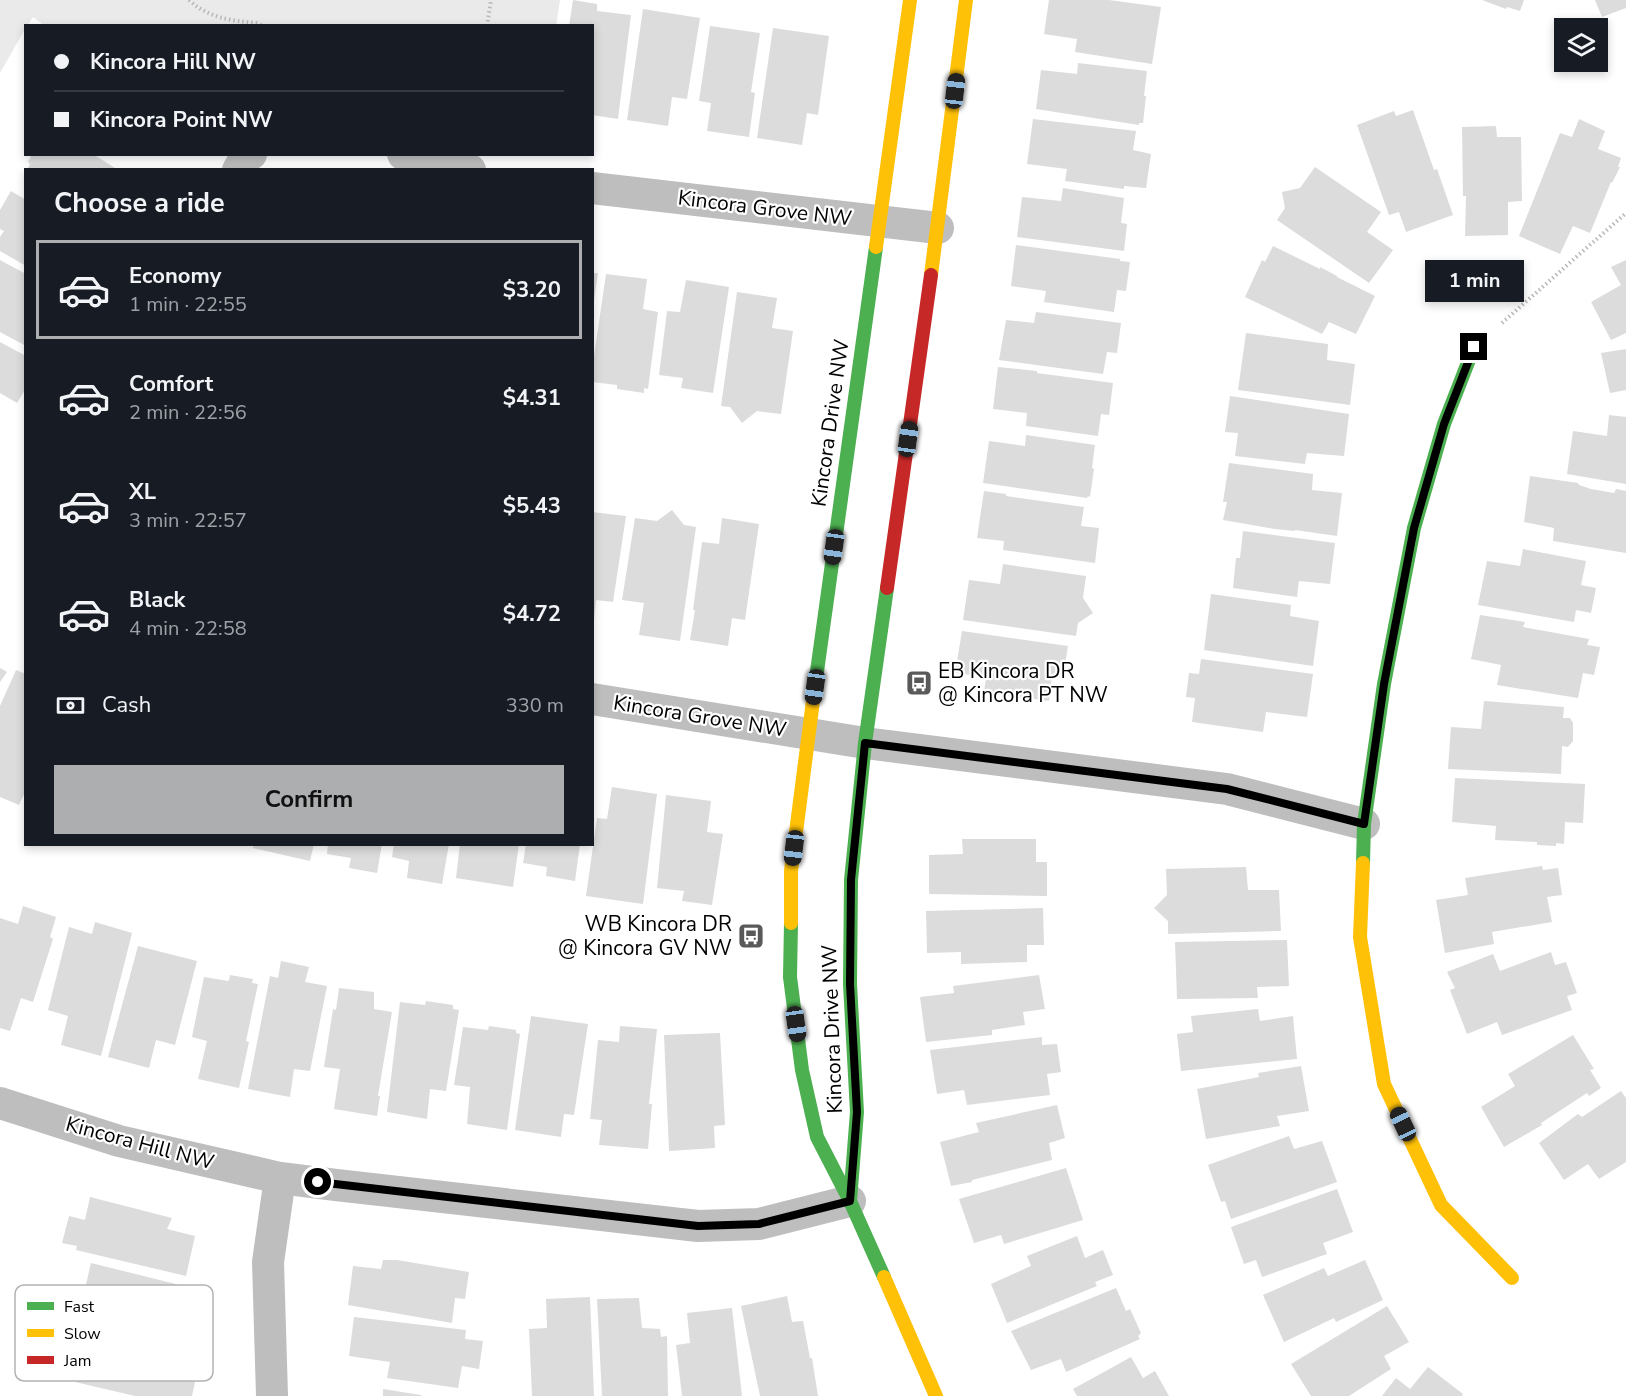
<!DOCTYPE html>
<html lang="en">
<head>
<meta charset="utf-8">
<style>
	body { margin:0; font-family:"Nunito Sans",sans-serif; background:#20242c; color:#f1f3f6; height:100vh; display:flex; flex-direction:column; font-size:22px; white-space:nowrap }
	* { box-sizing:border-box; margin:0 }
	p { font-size:20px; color:#9ea1a6 }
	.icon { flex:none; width:33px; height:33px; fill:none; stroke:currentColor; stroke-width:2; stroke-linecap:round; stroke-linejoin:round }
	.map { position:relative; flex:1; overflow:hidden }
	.side { position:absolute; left:24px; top:168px; width:570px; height:678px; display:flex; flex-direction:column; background:#171b24; border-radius:0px; box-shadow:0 3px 9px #0003 }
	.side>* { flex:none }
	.guide { position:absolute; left:24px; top:24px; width:570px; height:132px; border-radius:0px; box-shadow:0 3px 9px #0003; display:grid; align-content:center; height:132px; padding:0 30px; background:#171b24 }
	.buttons { position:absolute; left:1554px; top:18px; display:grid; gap:12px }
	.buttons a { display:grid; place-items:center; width:54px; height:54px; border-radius:0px; background:#171b24; box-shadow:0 3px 9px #0003; font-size:30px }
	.end { position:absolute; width:27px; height:27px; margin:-14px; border:8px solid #000; background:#fff; box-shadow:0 0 0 3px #fff }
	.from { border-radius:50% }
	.bubble { position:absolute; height:42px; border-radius:0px; background:#171b24; box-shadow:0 3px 9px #0003; font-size:20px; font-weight:700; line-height:42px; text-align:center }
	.car { position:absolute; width:18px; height:36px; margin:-18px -9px; border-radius:8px; box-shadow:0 0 4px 2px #0007; background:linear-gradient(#222 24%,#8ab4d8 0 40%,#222 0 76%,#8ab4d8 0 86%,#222 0) }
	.guide b { display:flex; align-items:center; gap:21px; height:57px; font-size:22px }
	.guide b+b { border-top:2px solid #363941 }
	.guide i { width:15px; height:15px; background:#f1f3f6 }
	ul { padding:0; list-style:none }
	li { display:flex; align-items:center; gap:18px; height:99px; margin:0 12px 9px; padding:0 18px; border:3px solid transparent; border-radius:0px }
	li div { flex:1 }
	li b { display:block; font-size:22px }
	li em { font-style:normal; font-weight:700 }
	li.selected { border-color:#adaeaf }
	li>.icon { width:54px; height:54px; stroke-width:1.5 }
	h2 { padding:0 30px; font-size:27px; line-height:72px }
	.pay { display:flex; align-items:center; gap:15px; height:66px; padding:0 30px; font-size:22px }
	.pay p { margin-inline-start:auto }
	.cta { display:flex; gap:12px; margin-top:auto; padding:12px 30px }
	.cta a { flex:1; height:69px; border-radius:0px; background:#adaeaf; color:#111; font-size:24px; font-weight:700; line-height:69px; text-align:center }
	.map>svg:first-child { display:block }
	.green { fill:#eaeaea }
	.building { fill:#dcdcdc }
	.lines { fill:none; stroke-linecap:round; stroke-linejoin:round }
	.path { stroke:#b8b8b8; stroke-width:4; stroke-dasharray:1.5 3; stroke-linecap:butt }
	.street { stroke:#bebebe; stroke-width:32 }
	.fast { stroke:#4caf50; stroke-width:14 }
	.slow { stroke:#ffc107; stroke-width:14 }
	.jam { stroke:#c62828; stroke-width:14 }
	.route { stroke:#000; stroke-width:8 }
	.labels { text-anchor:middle; stroke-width:4.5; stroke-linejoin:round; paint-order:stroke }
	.street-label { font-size:21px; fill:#000; stroke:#fff }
	.poi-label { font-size:21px; fill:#000; stroke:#fff; text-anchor:start }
	.key { fill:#fff; stroke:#b2b2b2; stroke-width:1.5 }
	.key-label { font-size:16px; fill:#000 }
</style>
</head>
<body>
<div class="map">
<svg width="1626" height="1396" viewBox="0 0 1626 1396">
	<rect width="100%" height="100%" fill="#fff"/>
	<path class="green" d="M0 0H560L556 26H45L33 17 28 25 26 26 25 29 0 73Z"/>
	<path class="building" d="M573 0 597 4V11L631 15 618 119 592 115V26H569Z
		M1049 0H1109L1161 7 1152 64 1075 52 1077 39 1044 34Z
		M1482 0H1524L1520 11 1507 7 1506 9Z
		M1595 0H1626V8L1602 17Z
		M643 9 700 18 687 99 672 97 668 126 627 120Z
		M710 26 760 33 751 92 755 93 749 137 707 131 711 103 699 101Z
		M773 28 829 36 818 115 807 113 802 145 757 138Z
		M1078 63 1147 71 1144 96H1146L1143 123H1139V125L1036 109 1041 70 1077 74Z
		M1413 110 1434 170 1437 169 1453 215 1406 232 1399 212 1389 215 1357 125 1394 111 1396 116Z
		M1033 119 1136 131 1133 150 1151 154 1146 188 1124 186V189L1065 181 1067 169 1027 164Z
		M1579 119 1605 131 1598 149 1621 158 1618 167H1620L1612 183 1611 182 1590 233 1573 226 1560 254 1519 236 1560 133 1572 137Z
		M1496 126 1497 137H1521L1522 201 1508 202V235L1465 236 1466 196H1463L1462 127Z
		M32 154H93L118 170H27L30 164 28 162Z
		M1315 167 1381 212 1367 232 1393 250 1369 283 1277 220 1285 208 1282 192 1300 188Z
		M1063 188 1124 198 1121 223 1127 224 1124 251 1017 237 1022 197 1061 201Z
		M11 191 26 200V266L0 251V237L4 231 0 229V210Z
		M1016 245 1120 259V261L1130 262 1126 291 1117 290 1114 312 1044 302 1046 291 1011 286Z
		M1273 246 1320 269V267L1337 276V277L1375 296 1356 334 1329 322 1322 334 1245 297 1262 260 1265 262Z
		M0 260 26 274V346L0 332Z
		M1626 260V333L1611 340 1591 302 1621 285 1611 267Z
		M592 273H598L594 300H592Z
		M606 274 647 279 643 309 658 312 648 389 644 388V393L617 389V385L592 382V370Z
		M686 280 729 287 713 393 681 388 683 378 659 375 667 311 680 312Z
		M737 292 777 298 772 328 793 331 781 414 757 411 742 423 730 407 721 406Z
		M1036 312 1121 323 1117 353 1107 352 1103 374 999 360 1006 320 1034 323Z
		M1246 333 1328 344 1327 360 1355 364 1350 405 1238 390Z
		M0 342 26 356V388L17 403 0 393Z
		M1626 349V390L1610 393 1601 353Z
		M998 367 1037 371V373L1113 383 1109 415 1101 414 1098 436 1026 426 1027 413 993 409Z
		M1230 396 1349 414 1344 456 1307 453 1305 464 1235 456 1238 433 1225 432Z
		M1609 415 1626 417V484L1567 474 1573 431 1607 436Z
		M1026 435 1095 445 1092 468 1094 469 1090 497 1088 496 1087 498 983 483 989 441 1025 446Z
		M1229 463 1313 474 1312 490 1342 493 1337 536 1295 530V531L1275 529 1223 520 1227 502H1223Z
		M1530 476 1578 483 1579 485 1591 489 1614 493 1616 489 1626 491V553L1553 541 1554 528 1524 522Z
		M984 491 1006 494V496L1084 507 1081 526 1099 528 1095 563 1003 550 1004 541 977 538Z
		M672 510 684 525 696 527 680 641 639 635 644 603 622 600 635 518 657 521Z
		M592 512 626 516 613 602 596 600 594 620H592Z
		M722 518 759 524 745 620 732 618 728 646 690 640 695 610H693L702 542 719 544Z
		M1243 531 1335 543 1330 584 1299 581 1297 597 1233 588 1236 558H1240Z
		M1523 549 1586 561 1581 585 1596 588 1591 613 1576 610 1574 622 1478 605 1487 561 1520 566Z
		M1003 564 1086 576 1083 598 1093 613 1078 623 1076 636 963 620 969 580 1000 584Z
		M1211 594 1291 605 1290 616 1319 621 1313 666 1204 650Z
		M1480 615 1525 622 1523 627 1589 639 1587 645 1600 647 1594 675 1583 673 1578 698 1497 685 1501 665 1471 659Z
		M962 631 1068 646 1063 678 1052 676 1049 701 984 692 986 677 955 673Z
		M1201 659 1313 674 1307 717 1266 712 1263 732 1192 722 1195 698 1186 697 1189 673 1199 674Z
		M0 668 7 672 0 682Z
		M16 670 26 674V790L19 805 0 797V706Z
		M1484 701 1564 707 1563 718H1570L1573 723V741L1568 747 1562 746 1561 774 1448 769 1451 727 1481 729Z
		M1455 778 1585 784 1583 823 1565 822 1564 844 1556 843V846L1537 845V842L1495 840 1496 826 1452 822Z
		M612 787 657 794 643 904 586 896 597 818 607 819Z
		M666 795 711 801 707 832 723 834 712 905 682 901 684 891 657 888Z
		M962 839H1036V862H1047V896L929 894V855L963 854Z
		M254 844H314L310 861 253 848Z
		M328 844H382L377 873 349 868 351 858 327 854Z
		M394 844H449L442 884 407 878 409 861 392 857Z
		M460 844H519L513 887 456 878Z
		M526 844H580L575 881 546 876 547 867 523 863Z
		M1542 866 1543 870 1558 868 1562 895 1547 897 1552 922 1492 932 1494 944 1445 953 1436 900 1468 895 1465 878Z
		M1246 867 1248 890H1279L1281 931 1168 934V921L1154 908 1167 895 1166 869Z
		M23 906 56 917 50 937 53 939 33 1002 21 998 10 1031 0 1028V918L18 924Z
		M1043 908 1044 945H1027V962L961 964V952L927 953 926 911Z
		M95 922 132 933 101 1056 61 1045 68 1016 48 1010 69 927 92 934Z
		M1287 940 1289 986 1257 987 1258 998 1177 999 1175 942Z
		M138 946 197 961 175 1045 156 1040 149 1068 108 1057Z
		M1551 952 1555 965 1566 962 1577 993 1567 996 1572 1010 1502 1035 1497 1022 1467 1034 1450 990 1455 988 1447 972 1493 954 1500 971Z
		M281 961 309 967 305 982 327 986 310 1071 294 1069 290 1097 248 1089 270 976 278 978Z
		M230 975 253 979 252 983 258 984 246 1041 249 1042 239 1088 198 1079 207 1041 192 1037 204 977 228 981 229 980Z
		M1039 975 1045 1009 1023 1012 1025 1025 992 1030V1035L926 1042 920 997 954 993 953 986Z
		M339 988 374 992V1009L392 1012 378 1096H380L377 1116 334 1109 340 1069 324 1067 333 1009 336 1010Z
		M426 1001 453 1005V1009L459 1010 446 1091 430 1089 427 1119 387 1112 400 1002 425 1005Z
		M1258 1009 1260 1021 1293 1016 1297 1059 1181 1071 1177 1034 1193 1032 1191 1016Z
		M531 1016 588 1024 574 1115 564 1114 561 1137 515 1130Z
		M489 1026 516 1030V1033L520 1034 507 1130 467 1124 470 1087 454 1085 463 1027 488 1030Z
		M620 1026 657 1029 649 1104H652L648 1149 599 1145 602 1120 590 1119 598 1040 619 1042Z
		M720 1033 725 1125 714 1126 715 1148 669 1151 664 1035Z
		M1573 1035 1594 1069 1590 1070 1601 1088 1589 1096 1587 1093 1541 1123 1542 1125 1504 1147 1481 1107 1515 1086 1508 1074Z
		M1042 1037V1045L1057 1044 1061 1072 1047 1074 1050 1095 967 1105 964 1090 937 1094 930 1050Z
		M1301 1066 1309 1111 1277 1116 1280 1126 1206 1139 1197 1089 1259 1077 1258 1073Z
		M1621 1091 1626 1098V1162L1599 1179 1588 1164 1564 1180 1539 1143 1578 1114 1582 1117Z
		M1057 1105 1065 1138 1049 1143 1052 1160 972 1180V1182L951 1186 940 1142 979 1132 976 1123Z
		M1289 1136 1294 1149 1322 1141 1337 1182 1231 1219 1225 1201 1221 1202 1208 1165Z
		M1066 1168 1083 1220 1004 1244 1001 1235 974 1243 959 1199Z
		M1337 1189 1353 1232 1323 1243 1327 1254 1262 1277 1256 1260 1244 1264 1231 1227Z
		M90 1197 172 1218 167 1229 195 1236 186 1276 76 1250 77 1246 62 1243 69 1216 85 1220Z
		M1077 1236 1085 1258 1103 1250 1113 1275 1095 1282 1097 1286 1007 1323 991 1284 1031 1266 1027 1256Z
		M383 1260H397L469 1272 465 1299 455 1298 452 1323 348 1305 353 1266 381 1269Z
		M1365 1260 1383 1300 1336 1322 1334 1318 1284 1342 1263 1295 1324 1268 1328 1276Z
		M91 1263 200 1290 192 1328 162 1321 159 1334 93 1319 99 1296 84 1293Z
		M1116 1288 1126 1311 1130 1309 1141 1333 1138 1336 1140 1339 1066 1372 1061 1359 1031 1370 1011 1331Z
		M787 1296 792 1322 803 1321 810 1358H812L818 1396H760L741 1306Z
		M590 1297 594 1396H532L529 1329 547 1328 546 1299Z
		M639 1298 642 1328 660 1329 661 1337 667 1336 668 1396H602L597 1299Z
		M1387 1306 1409 1342 1384 1356 1391 1369 1349 1396H1311L1291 1364Z
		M732 1308 742 1396H682L676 1345 690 1343 687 1313Z
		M354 1317 466 1330 465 1339 483 1341 479 1369 462 1366 458 1388 387 1378 390 1362 349 1356Z
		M89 1326 179 1347 177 1358 199 1364 192 1396H135L75 1382Z
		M1131 1357 1143 1378 1155 1371 1169 1396H1077L1073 1389Z
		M1428 1367 1463 1394 1462 1396H1382L1396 1378 1410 1389Z
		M383 1389 421 1395V1396H383Z"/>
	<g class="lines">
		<path class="path" d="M189 0C208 18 232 21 258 23L262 26
			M487 26 491 0
			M1502 323 1626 213"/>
		<path class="street" d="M403 154 470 170
			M238 170 245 158 251 154
			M592 188 938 228
			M592 699 865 743 1227 789 1364 824
			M0 1103 119 1141 280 1178 336 1185 698 1226 759 1224 850 1201
			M272 1396 268 1262 280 1178"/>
		<path class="fast" d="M814 693 876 247
			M1363 863 1364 824 1384 684 1414 528 1444 424 1474 347
			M791 923 790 977 802 1070 817 1137 850 1201 884 1277
			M850 1201 857 1112 850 984 851 880 865 743 887 588"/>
		<path class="slow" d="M876 247 910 0
			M931 275 966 0
			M1363 863 1360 937 1384 1084 1441 1205 1512 1278
			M791 923V871L814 693
			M884 1277 936 1396"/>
		<path class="jam" d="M887 588 931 275"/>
	</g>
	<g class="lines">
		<path class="route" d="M318 1182 698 1226 759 1224 850 1201 857 1112 850 984 851 880 865 743 1227 789 1364 824 1384 684 1414 528 1444 424 1474 347"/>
	</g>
	<defs>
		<symbol id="bus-square" viewBox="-11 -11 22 22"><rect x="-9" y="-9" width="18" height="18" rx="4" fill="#595959" stroke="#fff"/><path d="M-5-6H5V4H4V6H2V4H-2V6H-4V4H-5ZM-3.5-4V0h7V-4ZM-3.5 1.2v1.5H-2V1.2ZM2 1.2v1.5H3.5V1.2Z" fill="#fff"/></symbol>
	</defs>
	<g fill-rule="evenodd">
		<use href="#bus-square" x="904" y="668" width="30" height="30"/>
		<use href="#bus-square" x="736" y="921" width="30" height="30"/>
	</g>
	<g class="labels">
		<g class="street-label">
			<text transform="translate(765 208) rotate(7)" y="7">Kincora Grove NW</text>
			<text transform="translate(830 423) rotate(-82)" y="7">Kincora Drive NW</text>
			<text transform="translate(700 716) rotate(9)" y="7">Kincora Grove NW</text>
			<text transform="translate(832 1029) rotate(-92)" y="7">Kincora Drive NW</text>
			<text transform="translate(140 1143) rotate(15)" y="7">Kincora Hill NW</text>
		</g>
		<g class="poi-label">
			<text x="938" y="678">EB Kincora DR<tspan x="938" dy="24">@ Kincora PT NW</tspan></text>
			<text x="732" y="931" text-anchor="end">WB Kincora DR<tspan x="732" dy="24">@ Kincora GV NW</tspan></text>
		</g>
	</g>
	<rect x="15" y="1285" width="198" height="96" rx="9" class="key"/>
	<rect x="27" y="1302" width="27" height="8" fill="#4caf50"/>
	<rect x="27" y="1329" width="27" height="8" fill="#ffc107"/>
	<rect x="27" y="1356" width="27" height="8" fill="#c62828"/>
	<g class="key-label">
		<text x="64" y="1312">Fast</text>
		<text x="64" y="1339">Slow</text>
		<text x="64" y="1366">Jam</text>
	</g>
</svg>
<div class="buttons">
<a><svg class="icon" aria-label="layers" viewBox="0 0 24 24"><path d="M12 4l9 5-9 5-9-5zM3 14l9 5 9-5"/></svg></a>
</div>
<i class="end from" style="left:318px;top:1182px"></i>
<i class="end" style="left:1474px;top:347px"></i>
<div class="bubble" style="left:1425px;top:260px;width:99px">1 min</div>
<i class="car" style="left:955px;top:91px;rotate:7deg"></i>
<i class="car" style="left:908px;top:439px;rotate:8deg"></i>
<i class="car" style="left:834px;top:547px;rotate:188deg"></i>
<i class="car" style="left:815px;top:687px;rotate:188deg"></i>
<i class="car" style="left:794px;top:848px;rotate:187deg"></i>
<i class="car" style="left:796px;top:1024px;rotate:172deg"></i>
<i class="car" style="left:1403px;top:1124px;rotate:335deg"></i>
<div class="guide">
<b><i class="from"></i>Kincora Hill NW</b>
<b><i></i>Kincora Point NW</b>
</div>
<section class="side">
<h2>Choose a ride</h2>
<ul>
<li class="selected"><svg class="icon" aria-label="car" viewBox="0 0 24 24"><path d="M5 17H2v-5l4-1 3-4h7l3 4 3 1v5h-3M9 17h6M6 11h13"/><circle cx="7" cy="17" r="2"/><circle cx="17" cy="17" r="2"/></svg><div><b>Economy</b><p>1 min · 22:55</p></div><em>$3.20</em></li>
<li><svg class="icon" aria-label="car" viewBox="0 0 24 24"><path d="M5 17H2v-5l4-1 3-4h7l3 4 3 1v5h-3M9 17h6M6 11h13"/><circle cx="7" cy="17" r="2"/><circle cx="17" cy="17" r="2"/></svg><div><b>Comfort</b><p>2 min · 22:56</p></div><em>$4.31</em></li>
<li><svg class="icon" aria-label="car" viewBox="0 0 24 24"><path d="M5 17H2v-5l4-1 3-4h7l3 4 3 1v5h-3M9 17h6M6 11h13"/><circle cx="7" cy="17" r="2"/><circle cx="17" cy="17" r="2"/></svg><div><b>XL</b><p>3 min · 22:57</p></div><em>$5.43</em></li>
<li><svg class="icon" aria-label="car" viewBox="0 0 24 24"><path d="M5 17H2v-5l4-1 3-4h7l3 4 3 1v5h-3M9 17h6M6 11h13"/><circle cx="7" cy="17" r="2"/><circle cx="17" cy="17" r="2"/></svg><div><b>Black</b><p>4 min · 22:58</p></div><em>$4.72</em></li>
</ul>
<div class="pay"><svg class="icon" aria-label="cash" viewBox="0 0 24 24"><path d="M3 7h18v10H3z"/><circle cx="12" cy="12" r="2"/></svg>Cash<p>330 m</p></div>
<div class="cta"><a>Confirm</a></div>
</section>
</div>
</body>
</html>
